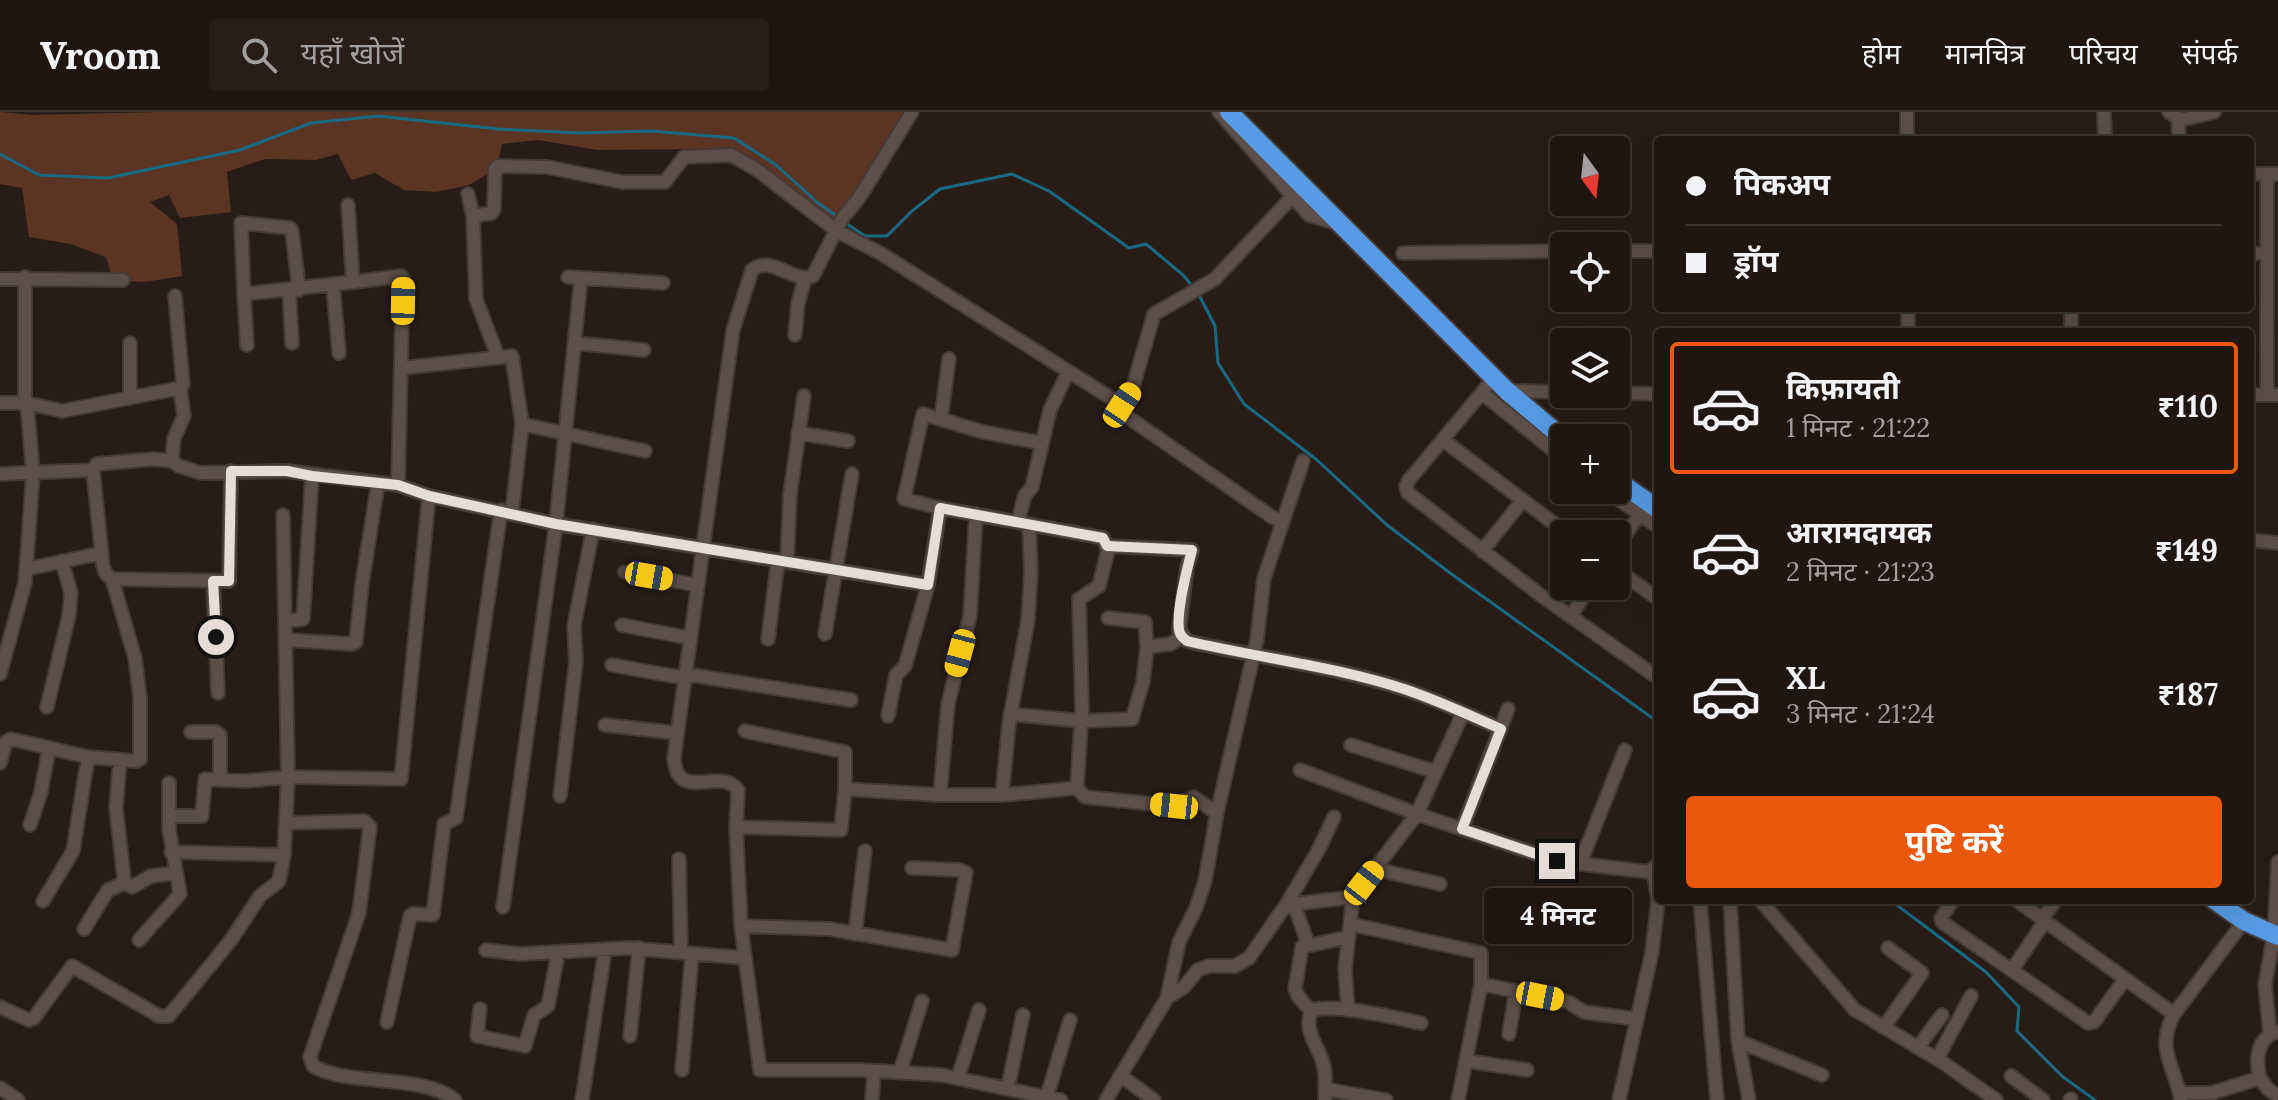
<!DOCTYPE html>
<html lang="hi">
<head>
<meta charset="utf-8">
<style>
	body { margin:0; font-family:Lora,"Noto Sans Devanagari",serif; background:#271e1a; color:#f1f3f6; height:100vh; display:flex; flex-direction:column; font-size:30px; white-space:nowrap }
	* { box-sizing:border-box; margin:0 }
	p { font-size:26px; color:#a19f9f }
	.icon { flex:none; width:44px; height:44px; fill:none; stroke:currentColor; stroke-width:2; stroke-linecap:round; stroke-linejoin:round }
	.map { position:relative; flex:1; overflow:hidden }
	.sheet { position:absolute; left:1654px; top:216px; width:600px; height:576px; display:flex; flex-direction:column; background:#1f1511; border-radius:8px; box-shadow:0 8px 32px #0002,0 0 0 2px #3c3431 }
	.sheet>* { flex:none }
	.top-card { position:absolute; left:1654px; top:24px; width:600px; height:176px; border-radius:8px; box-shadow:0 8px 32px #0002,0 0 0 2px #3c3431; display:grid; align-content:center; height:176px; padding:0 32px; background:#1f1511 }
	.needle { width:52px; rotate:165deg }
	.controls { position:absolute; left:1550px; top:24px; display:grid; gap:16px }
	.controls a { display:grid; place-items:center; width:80px; height:80px; border-radius:8px; background:#1f1511; box-shadow:0 8px 32px #0002,0 0 0 2px #3c3431; font-size:40px }
	.end { position:absolute; width:36px; height:36px; margin:-18px; border:10px solid #e6ddd9; background:#111; box-shadow:0 0 0 4px #111 }
	.from { border-radius:50% }
	.bubble { position:absolute; height:56px; border-radius:8px; background:#1f1511; box-shadow:0 8px 32px #0002,0 0 0 2px #3c3431; font-size:26px; font-weight:700; line-height:56px; text-align:center }
	.car { position:absolute; width:24px; height:48px; margin:-24px -12px; border-radius:10px; box-shadow:0 0 6px 2px #0007; background:linear-gradient(#f5c518 24%,#345 0 40%,#f5c518 0 76%,#345 0 86%,#f5c518 0) }
	.top-card b { display:flex; align-items:center; gap:28px; height:76px; font-size:30px }
	.top-card b+b { border-top:2px solid #3c3431 }
	.top-card i { width:20px; height:20px; background:#f1f3f6 }
	ul { padding:14px 0 0; list-style:none }
	li { display:flex; align-items:center; gap:24px; height:132px; margin:0 16px 12px; padding:0 16px; border:4px solid transparent; border-radius:8px }
	li div { flex:1 }
	li b { display:block; font-size:30px }
	li em { font-style:normal; font-weight:700 }
	li.current { border-color:#ea580c }
	li>.icon { width:72px; height:72px; stroke-width:1.5 }
	.button { display:flex; gap:16px; margin-top:auto; padding:16px 32px }
	.button a { flex:1; height:92px; border-radius:8px; background:#ea580c; color:#fff; font-size:32px; font-weight:700; line-height:92px; text-align:center }
	header { display:flex; align-items:center; gap:48px; box-sizing:border-box; height:112px; padding:0 40px; background:#1f1511; border-bottom:2px solid #3c3431 }
	header strong { font-size:38px }
	nav { display:flex; gap:44px; margin-inline-start:auto; font-size:28px }
	.search { width:560px; height:72px; background:#271e1a; display:flex; align-items:center; gap:20px; box-sizing:border-box; padding:0 28px; border-radius:8px; color:#a19f9f; font-size:30px }
	.map>svg:first-child { display:block }
	.green { fill:#5c3424 }
	.lines { fill:none; stroke-linecap:round; stroke-linejoin:round }
	.stream { stroke:#186a84; stroke-width:3 }
	.minor-casing { stroke:#443a36; stroke-width:16 }
	.highway-casing { stroke:#443a36; stroke-width:22 }
	.minor { stroke:#5e4e48; stroke-width:12 }
	.highway { stroke:#569be4; stroke-width:18 }
	.route { stroke:#e6ddd9; stroke-width:10 }
</style>
</head>
<body>
<header>
<strong>Vroom</strong>
<div class="search"><svg class="icon" aria-label="search" viewBox="0 0 24 24"><circle cx="10" cy="10" r="6"/><path d="M15 15l6 6"/></svg>यहाँ खोजें</div>
<nav><a>होम</a><a>मानचित्र</a><a>परिचय</a><a>संपर्क</a></nav>
</header>
<div class="map">
<svg width="2278" height="988" viewBox="0 0 2278 988">
	<rect width="100%" height="100%" fill="#291c17"/>
	<path class="green" d="M0 0 32 3 160 0H903C883 39 862 76 835 111L741 42 693 37 598 38 538 28 502 32 497 56 469 73 436 80 404 78 375 61 351 68 338 42 316 48 265 47 227 60 231 100 180 106 169 83 150 90 177 112 182 164 145 170 113 168 106 145 70 132 29 125 22 76 0 72Z"/>
	<g class="lines">
		<path class="stream" d="M0 42 39 63 108 66 240 38 311 11 378 4 498 17 580 21 651 19 734 26 776 53 818 91 838 105
			M844 110 865 124H887L912 99 940 77 1012 62 1049 79 1129 136 1146 132 1183 163 1193 175
			M1198 181 1215 214 1218 251 1244 292 1317 348 1387 413 1450 461 1658 610
			M1890 788 1986 860 2019 895 2017 919 2063 965 2095 988"/>
		<defs>
			<path id="minor" d="M912 0 859 86 843 105 813 164C792 172 773 142 752 158L733 218 674 646C678 693 719 653 738 678L736 715 741 814 760 958H861L941 963 1061 988
				M1219 0 1309 103 1336 111
				M1907 0V28
				M2104 0 2105 28
				M2169 0 2181 8 2214 0
				M2178 6 2179 28
				M2250 62H2278
				M2267 62V283
				M468 82 473 104 476 187 498 245
				M348 93 353 170 401 164 403 166 398 373
				M473 104 492 101 494 97 495 57 498 54 547 55 622 70H665L684 45 731 43 756 57 837 119 880 141 1122 293 1132 278 1154 202 1215 167 1293 84
				M1616 139H1658
				M1403 141 1564 139
				M2250 141 2267 142
				M568 165 663 171
				M0 167 123 168
				M333 173 339 241
				M289 179 292 231
				M244 182 241 111 290 116 292 119 299 178
				M175 184 183 272 180 276
				M1908 196V220
				M2071 196V220
				M795 223 798 191 805 167
				M130 231V286
				M575 231 644 238
				M247 233 244 182 353 170
				M402 256 512 244 522 312 645 339
				M1494 266 1409 368 1406 374 1408 381 1539 482 1658 566
				M1507 279 1564 280
				M1482 281 1564 347
				M1616 281 1658 282
				M2250 283H2278
				M0 291H27L62 299 180 276 184 304 174 326 172 349
				M25 291V165
				M1122 293 1125 303 1272 405 1283 409
				M941 307 949 247
				M798 321 848 329
				M1443 328 1568 422
				M1042 331 983 320 923 302 904 387 940 396 1103 426 1108 438 1099 474 1079 487 1082 595 1077 676 1085 685 1174 694 1193 685 1217 701
				M0 362 93 358 97 352 154 347 172 349 179 354 201 361 287 359 398 373 429 384 556 412 928 473
				M1605 378 1658 415
				M512 400 522 312
				M283 403 285 509
				M1018 410 1025 383 1032 375 1050 298 1068 260
				M2250 428 2278 431
				M1107 434 1192 438 1187 455 1179 518 1187 529C1259 546 1334 554 1404 577 1437 588 1469 603 1501 617
				M1616 436 1640 402
				M1482 439 1523 388
				M787 450 790 383 804 284
				M26 457 102 441
				M1616 457 1658 487
				M625 460 697 473
				M112 467 229 469 231 359
				M213 469 218 581
				M1571 504 1590 474
				M1108 506 1145 510 1147 535
				M622 513 690 526
				M825 522 852 362
				M768 527 778 448
				M287 528 352 532 356 530 362 472 378 371
				M612 553 684 566
				M0 562 25 471 33 362 27 291
				M685 562 851 588
				M47 595 69 503 71 481 62 449
				M1010 602 1081 609 1132 607 1143 570 1147 535 1170 532 1182 525
				M888 604 896 563 905 554 928 473 940 396
				M605 613 677 621
				M745 619 845 640V677
				M191 620H216L220 623V667
				M1351 633 1436 660
				M0 651 6 630 11 627 88 645 136 649 140 647V586L135 546 112 467 106 462 103 454 93 358
				M1300 658 1417 702 1463 601
				M940 683 948 592 970 504 976 402
				M1002 683 1009 611 1028 508 1031 459 1029 412
				M560 684 576 549 574 514 593 417
				M169 704H202L205 667 246 669 288 665 401 667 429 384
				M286 711 364 709 370 715 359 801 310 945 313 954C349 975 421 961 455 988
				M30 713 41 680 49 636
				M736 715 841 718 845 677 940 683H1002L1077 676
				M1462 717 1508 597
				M171 740 284 743
				M679 747 681 840
				M1580 752 1625 638
				M1375 757 1440 772
				M1653 758 1658 787
				M123 770 132 775 151 764 176 761
				M1700 788 1717 988
				M1730 788 1738 929 1749 988
				M1760 788 1855 898 1942 950 1996 988
				M1953 788 1941 806 1942 810 2088 911 2094 910 2125 867
				M2016 788 2174 902
				M43 789 73 739 88 645
				M503 795 556 412 581 166
				M2042 807 2056 788
				M1350 812 1481 841V872L1458 988
				M741 814 830 817 952 838 966 761 960 758 912 756
				M84 817 108 778 120 773 124 767 116 695 120 648
				M855 822 865 739
				M139 828 180 782 169 717V671
				M1305 833 1306 826 1295 796 1286 793 1319 737 1334 705
				M486 838 520 842 628 836 745 846
				M2012 858 2045 809
				M1481 872 1568 890 1584 900 1636 907
				M1167 886 1179 830 1196 796 1205 769 1217 701 1257 527 1264 466 1303 349
				M0 895 29 908 34 906 72 854 159 904H169L231 828 260 784 279 769 284 743 288 665 285 509 303 507 312 364
				M480 897 477 924 525 934 534 903 548 894 558 841
				M1348 898 1345 857 1353 785
				M1311 899 1298 884 1295 877 1302 835 1349 825
				M387 910 410 804 413 802 433 803 444 712 456 706 501 398
				M1884 915 1922 861 1888 836
				M2270 921 2265 873 2274 822 2278 750
				M1509 922 1516 879
				M630 924 639 836
				M1738 929 1822 963
				M1918 935 1942 903
				M1937 947 1971 884
				M1467 949 1527 958
				M682 958 692 842
				M900 960 922 889
				M1121 964 1154 988
				M2011 964 2043 988
				M958 966 979 898
				M2260 966C2255 949 2257 927 2275 920
				M1008 975 1023 903
				M0 976 18 988
				M1325 977 1386 988
				M2180 981H2212L2260 966 2268 977 2278 984
				M1047 984 1070 908
				M582 988 605 838
				M872 988 874 959
				M1106 988 1167 886 1184 875 1198 858 1209 854H1235L1249 846 1286 793 1353 785 1417 702 1557 749 1649 760 1658 752
				M1325 988C1325 977 1326 965 1324 955 1320 935 1303 921 1311 899 1330 890 1397 906 1421 911
				M1619 988 1652 840 1658 788
				M2070 988 2071 987
				M2181 988C2175 954 2155 938 2174 902L2244 809"/>
			<path id="highway" d="M1229 0 1507 279 1564 327
				M1616 368 1658 397
				M2214 788 2244 809 2278 824"/>
		</defs>
		<use href="#minor" class="minor-casing"/>
		<use href="#highway" class="highway-casing"/>
		<use href="#minor" class="minor"/>
		<use href="#highway" class="highway"/>
	</g>
	<g class="lines">
		<path class="route" d="M216 525 213 469H229L231 359H287L312 364 398 373 429 384 556 412 928 473 940 396 1103 426 1107 434 1192 438C1187 458 1176 498 1179 518 1180 525 1183 525 1187 529 1259 546 1334 554 1404 577 1437 588 1469 603 1501 617L1462 717 1557 749"/>
	</g>
</svg>
<div class="controls">
<a><svg class="needle" viewBox="-14 -14 28 28"><path d="M0-13l5 13h-10z" fill="#e53935"/><path d="M0 13l5-13h-10z" fill="#a19f9f"/></svg></a>
<a><svg class="icon" aria-label="locate" viewBox="0 0 24 24"><circle cx="12" cy="12" r="6"/><path d="M12 2v4M12 18v4M2 12h4M18 12h4"/></svg></a>
<a><svg class="icon" aria-label="layers" viewBox="0 0 24 24"><path d="M12 4l9 5-9 5-9-5zM3 14l9 5 9-5"/></svg></a>
<a>+</a>
<a>−</a>
</div>
<i class="end from" style="left:216px;top:525px"></i>
<i class="end" style="left:1557px;top:749px"></i>
<div class="bubble" style="left:1484px;top:776px;width:148px">4 मिनट</div>
<i class="car" style="left:403px;top:189px;rotate:1deg"></i>
<i class="car" style="left:1122px;top:293px;rotate:33deg"></i>
<i class="car" style="left:649px;top:464px;rotate:100deg"></i>
<i class="car" style="left:960px;top:541px;rotate:195deg"></i>
<i class="car" style="left:1174px;top:694px;rotate:276deg"></i>
<i class="car" style="left:1364px;top:771px;rotate:38deg"></i>
<i class="car" style="left:1540px;top:884px;rotate:101deg"></i>
<div class="top-card">
<b><i class="from"></i>पिकअप</b>
<b><i></i>ड्रॉप</b>
</div>
<section class="sheet">
<ul>
<li class="current"><svg class="icon" aria-label="car" viewBox="0 0 24 24"><path d="M5 17H2v-5l4-1 3-4h7l3 4 3 1v5h-3M9 17h6M6 11h13"/><circle cx="7" cy="17" r="2"/><circle cx="17" cy="17" r="2"/></svg><div><b>किफ़ायती</b><p>1 मिनट · 21:22</p></div><em>₹110</em></li>
<li><svg class="icon" aria-label="car" viewBox="0 0 24 24"><path d="M5 17H2v-5l4-1 3-4h7l3 4 3 1v5h-3M9 17h6M6 11h13"/><circle cx="7" cy="17" r="2"/><circle cx="17" cy="17" r="2"/></svg><div><b>आरामदायक</b><p>2 मिनट · 21:23</p></div><em>₹149</em></li>
<li><svg class="icon" aria-label="car" viewBox="0 0 24 24"><path d="M5 17H2v-5l4-1 3-4h7l3 4 3 1v5h-3M9 17h6M6 11h13"/><circle cx="7" cy="17" r="2"/><circle cx="17" cy="17" r="2"/></svg><div><b>XL</b><p>3 मिनट · 21:24</p></div><em>₹187</em></li>
</ul>
<div class="button"><a>पुष्टि करें</a></div>
</section>
</div>
</body>
</html>
